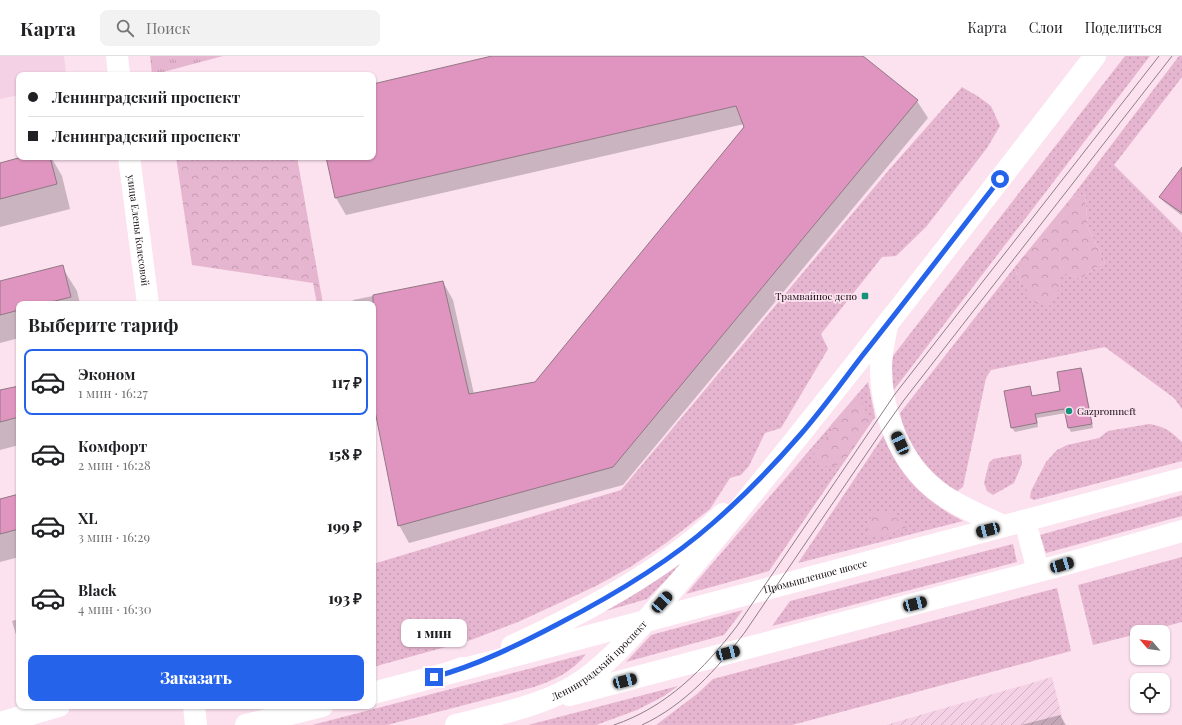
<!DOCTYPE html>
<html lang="ru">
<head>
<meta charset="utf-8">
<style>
	body { margin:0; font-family:"Playfair Display",serif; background:#f2f2f2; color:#202124; height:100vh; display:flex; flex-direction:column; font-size:15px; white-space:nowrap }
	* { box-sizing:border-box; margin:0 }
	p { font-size:13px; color:#757577 }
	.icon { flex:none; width:22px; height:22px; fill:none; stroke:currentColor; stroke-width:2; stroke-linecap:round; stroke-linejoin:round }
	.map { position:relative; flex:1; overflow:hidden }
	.drawer { position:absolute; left:16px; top:245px; width:360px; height:408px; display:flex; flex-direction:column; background:#fff; border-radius:8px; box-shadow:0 1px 3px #0004 }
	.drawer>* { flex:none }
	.hud { position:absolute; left:16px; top:16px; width:360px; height:88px; border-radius:8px; box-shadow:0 1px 3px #0004; display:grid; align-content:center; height:88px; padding:0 12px; background:#fff }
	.needle { width:26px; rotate:298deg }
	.controls { position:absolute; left:1130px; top:569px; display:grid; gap:8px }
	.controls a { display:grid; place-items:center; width:40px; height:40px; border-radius:8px; background:#fff; box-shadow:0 1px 3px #0004; font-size:20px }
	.end { position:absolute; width:18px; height:18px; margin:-9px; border:5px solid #2563eb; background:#fff; box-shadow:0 0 0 2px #fff }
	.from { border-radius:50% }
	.bubble { position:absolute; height:28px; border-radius:8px; background:#fff; box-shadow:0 1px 3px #0004; font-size:13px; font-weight:800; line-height:28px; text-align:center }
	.car { position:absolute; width:12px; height:24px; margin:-12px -6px; border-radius:5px; box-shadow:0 0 3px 1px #0007; background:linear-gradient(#222 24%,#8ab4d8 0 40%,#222 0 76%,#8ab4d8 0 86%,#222 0) }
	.hud b { display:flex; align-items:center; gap:14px; height:38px; font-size:15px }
	.hud b+b { border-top:1px solid #e0e0e0 }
	.hud i { width:10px; height:10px; background:#202124 }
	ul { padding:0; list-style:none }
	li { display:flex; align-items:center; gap:12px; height:66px; margin:0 8px 6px; padding:0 4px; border:2px solid transparent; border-radius:8px }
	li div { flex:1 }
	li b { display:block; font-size:15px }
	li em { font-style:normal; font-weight:800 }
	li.current { border-color:#2563eb }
	li>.icon { width:36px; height:36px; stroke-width:1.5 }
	h2 { padding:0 12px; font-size:18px; line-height:48px }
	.button { display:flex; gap:8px; margin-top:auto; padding:8px 12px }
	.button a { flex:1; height:46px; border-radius:8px; background:#2563eb; color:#fff; font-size:16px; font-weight:800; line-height:46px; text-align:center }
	header { display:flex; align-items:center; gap:24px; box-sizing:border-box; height:56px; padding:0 20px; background:#fff; border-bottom:1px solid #e0e0e0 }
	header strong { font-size:19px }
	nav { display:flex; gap:22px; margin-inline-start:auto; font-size:14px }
	.search { width:280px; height:36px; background:#f2f2f2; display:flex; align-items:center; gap:10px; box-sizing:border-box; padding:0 14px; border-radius:8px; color:#757577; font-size:15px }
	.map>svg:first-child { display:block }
	.built { fill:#f4d1e4 }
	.industrial { fill:url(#industrial-furrows) }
	.grass { fill:url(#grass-dots) }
	.forest { fill:url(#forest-crowns) }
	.park { fill:url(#park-tufts) }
	.shadow { fill:#0003 }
	.building { fill:#df95bf; stroke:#917885 }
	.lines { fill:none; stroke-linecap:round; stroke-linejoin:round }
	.minor { stroke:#fff; stroke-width:22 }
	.major { stroke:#fff; stroke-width:22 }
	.tram { stroke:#8f7d87; stroke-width:1 }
	.route { stroke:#2563eb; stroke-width:5 }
	.poi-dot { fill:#15937a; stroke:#fce1ef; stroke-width:1.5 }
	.labels { text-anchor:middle; stroke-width:3.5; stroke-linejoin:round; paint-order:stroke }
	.street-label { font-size:10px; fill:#120a0f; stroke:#fce1ef }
	.poi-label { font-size:10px; fill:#120a0f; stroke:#fce1ef; text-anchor:end }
</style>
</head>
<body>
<header>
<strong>Карта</strong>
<div class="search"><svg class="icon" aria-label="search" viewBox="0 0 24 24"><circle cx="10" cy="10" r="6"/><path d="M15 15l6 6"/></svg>Поиск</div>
<nav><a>Карта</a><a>Слои</a><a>Поделиться</a></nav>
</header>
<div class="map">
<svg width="1182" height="669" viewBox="0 0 1182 669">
	<defs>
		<pattern id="industrial-furrows" width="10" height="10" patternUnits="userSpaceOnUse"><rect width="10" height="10" fill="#f4d1e4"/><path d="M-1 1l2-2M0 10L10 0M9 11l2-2" fill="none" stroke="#d0b2c2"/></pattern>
		<pattern id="grass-dots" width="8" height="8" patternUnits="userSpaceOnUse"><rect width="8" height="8" fill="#e6b6d0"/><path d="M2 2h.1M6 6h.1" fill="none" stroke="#c49bb1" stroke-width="1.8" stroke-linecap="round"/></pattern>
		<pattern id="forest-crowns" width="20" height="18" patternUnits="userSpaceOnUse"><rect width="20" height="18" fill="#e6b6d0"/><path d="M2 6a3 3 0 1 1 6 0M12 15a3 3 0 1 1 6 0" fill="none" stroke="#c49bb1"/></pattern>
		<pattern id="park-tufts" width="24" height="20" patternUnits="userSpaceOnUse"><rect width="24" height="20" fill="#e6b6d0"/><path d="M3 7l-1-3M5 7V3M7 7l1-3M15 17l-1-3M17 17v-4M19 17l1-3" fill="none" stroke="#c49bb1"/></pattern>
	</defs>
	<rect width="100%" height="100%" fill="#fce1ef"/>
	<path class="built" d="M0 0H64L66 19H19V39L0 43Z"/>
	<path class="industrial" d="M1052 621 1064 669H886Z"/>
	<path class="grass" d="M1125 0H1150L893 335 889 305Z
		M1179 0H1182V21L1114 109 1182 177V353L1174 342 1105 291 991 314 986 322 963 431 956 436 932 418 917 400 905 378 900 357 1014 212 1021 226 1059 233V215L1081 223 1092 214 1105 206 1088 172 1085 138 1071 142Z
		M962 31 979 41 991 50 1000 70 987 92 926 171 896 200 882 201 821 278 828 293 781 372 765 377 749 410 741 419 730 422 710 453 666 487 632 510 596 530 518 566 471 584 373 611V508L621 434 888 115Z
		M868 326 875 361 769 515 686 538Z
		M1149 368C1166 371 1170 375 1182 386V405L1034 444 1030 442 1031 435 1046 406 1057 394 1067 389 1099 382 1108 375Z
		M884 379C895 416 928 448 963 465L798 507Z
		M1021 398 1022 408 1014 427 993 439 987 435 984 427 989 407 993 403Z
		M1182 439V460L1046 497 1040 479Z
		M1013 488 1017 506 772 570 790 545Z
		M1182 501V566L1144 576H1137V578L1093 589 1078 529Z
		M688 502 647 543 602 556 639 535Z
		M1057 532 1071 595 792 669H656L697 638 713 623Z
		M743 554 724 579 626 606 651 579Z
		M586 598C574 615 552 625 534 631L387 669H312Z
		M678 630 664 640 637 654 596 669H528Z"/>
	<path class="forest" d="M176 101H297L323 248H317L313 227 192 209Z
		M1085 138 1088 172 1105 206 1092 214 1081 223 1060 216 1059 233 1049 251 1035 247 1021 226 1014 212 1071 142Z
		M858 338 871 366 844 406 831 411 820 409 812 401 821 387 833 374 831 369Z
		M875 456 890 457 907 471 885 479 867 480 868 465Z"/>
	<path class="park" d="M150 0H223L152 19Z"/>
	<path class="shadow" d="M496 0H861L917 45 928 62 623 429 409 487 399 469 373 340V248H354L353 244 443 226 453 244 474 338 535 326 745 71 744 68 346 159 336 142 327 101H373V29Z
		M26 101H51L62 120 70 153 0 171V108Z
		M1182 112V158L1181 159 1163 145 1160 141Z
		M62 211 77 235 80 248H19V282L0 287V226Z
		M1080 313 1083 317 1093 372 1071 376 1069 372 1066 357 1037 362 1038 371 1015 376 1012 372 1029 331 1033 341 1062 335Z
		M19 331V389L0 394V335Z
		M19 439V501L0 506V444Z
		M19 563V589L12 565Z
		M1060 659 1066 669H1021Z"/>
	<path class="building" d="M492 0H863L918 44 613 411 398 470 373 345V239L443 225 469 338 535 326 744 71 736 50 335 142 326 101H373V28Z
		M22 101H50L57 128 0 143V107Z
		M1182 111V157L1159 141Z
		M63 209 71 241 43 248H19V254L0 259V225Z
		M1081 312 1092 368 1068 372 1064 353 1035 358 1037 367 1011 372 1004 335 1030 330 1032 340 1060 335 1057 316Z
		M19 330V361L0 366V334Z
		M19 438V473L0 478V443Z"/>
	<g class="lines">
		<g class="minor">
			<path d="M117 0 119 19"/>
			<path id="s1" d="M129 101 148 248"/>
			<path d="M194 650 196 669"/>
			<path d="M0 667 59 650"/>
		</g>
		<g class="major">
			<path d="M887 270C884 284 881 298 881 312 881 357 901 407 936 434 956 450 981 459 1003 470"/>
			<path d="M1025 465 1038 515"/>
			<path d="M512 590C584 557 666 513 723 458"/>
			<path id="s2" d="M449 617 1182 423"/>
			<path d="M373 637 449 617 462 612"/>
			<path d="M569 639 1062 509 1182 475"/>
			<path d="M246 669 322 650"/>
			<path id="s3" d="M456 669C501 657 546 650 585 623 611 604 634 578 656 553 691 513 725 471 759 429 873 288 984 144 1095 0"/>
		</g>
		<path class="tram" d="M614 669C667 651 704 613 737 570L895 338 1159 0
			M642 669C685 649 717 613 745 576L882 375 904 344 1172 0"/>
	</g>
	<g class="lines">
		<path class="route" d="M434 621C476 610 520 588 558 568 612 540 668 507 713 467 744 440 773 410 800 379 822 354 842 326 862 300 909 241 954 182 1000 123"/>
	</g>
	<g class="poi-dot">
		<rect x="861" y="236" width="8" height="8" rx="2"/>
		<circle cx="1069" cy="355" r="4"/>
	</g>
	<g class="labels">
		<g class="street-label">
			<text dy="4" stroke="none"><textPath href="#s1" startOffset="74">улица Елены Колесовой</textPath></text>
			<text dy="4" stroke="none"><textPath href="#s2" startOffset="379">Промышленное шоссе</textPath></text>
			<text dy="4" stroke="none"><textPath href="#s3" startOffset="160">Ленинградский проспект</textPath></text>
		</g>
		<g class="poi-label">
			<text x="857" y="244">Трамвайное депо</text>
			<text x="1077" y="359" text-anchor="start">Gazpromneft</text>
		</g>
	</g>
</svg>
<div class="controls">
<a><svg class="needle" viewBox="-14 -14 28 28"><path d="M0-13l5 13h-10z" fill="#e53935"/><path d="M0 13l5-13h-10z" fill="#757577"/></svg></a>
<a><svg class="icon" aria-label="locate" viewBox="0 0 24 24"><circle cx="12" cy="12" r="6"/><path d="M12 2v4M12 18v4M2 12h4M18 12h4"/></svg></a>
</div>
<i class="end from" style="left:1000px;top:123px"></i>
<i class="end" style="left:434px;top:621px"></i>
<div class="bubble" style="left:401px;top:563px;width:66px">1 мин</div>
<i class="car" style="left:900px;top:387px;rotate:335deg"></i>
<i class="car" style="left:988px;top:474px;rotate:255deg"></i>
<i class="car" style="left:1062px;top:509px;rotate:74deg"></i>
<i class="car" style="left:662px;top:546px;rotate:42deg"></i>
<i class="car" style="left:915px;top:548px;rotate:75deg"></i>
<i class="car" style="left:728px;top:597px;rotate:75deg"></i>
<i class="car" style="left:625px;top:625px;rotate:75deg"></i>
<div class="hud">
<b><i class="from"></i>Ленинградский проспект</b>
<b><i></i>Ленинградский проспект</b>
</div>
<section class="drawer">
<h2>Выберите тариф</h2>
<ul>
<li class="current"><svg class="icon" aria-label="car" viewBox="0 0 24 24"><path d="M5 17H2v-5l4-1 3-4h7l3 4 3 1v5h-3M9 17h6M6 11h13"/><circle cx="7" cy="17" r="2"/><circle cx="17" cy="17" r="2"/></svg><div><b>Эконом</b><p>1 мин · 16:27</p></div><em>117 ₽</em></li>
<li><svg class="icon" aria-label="car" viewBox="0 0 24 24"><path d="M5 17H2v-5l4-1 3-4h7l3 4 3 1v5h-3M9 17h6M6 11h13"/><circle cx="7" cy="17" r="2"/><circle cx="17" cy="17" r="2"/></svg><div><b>Комфорт</b><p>2 мин · 16:28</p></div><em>158 ₽</em></li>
<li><svg class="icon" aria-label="car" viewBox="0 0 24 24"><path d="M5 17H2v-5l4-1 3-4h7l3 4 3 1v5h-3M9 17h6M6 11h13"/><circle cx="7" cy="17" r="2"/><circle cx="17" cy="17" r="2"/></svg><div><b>XL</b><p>3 мин · 16:29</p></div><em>199 ₽</em></li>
<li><svg class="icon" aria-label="car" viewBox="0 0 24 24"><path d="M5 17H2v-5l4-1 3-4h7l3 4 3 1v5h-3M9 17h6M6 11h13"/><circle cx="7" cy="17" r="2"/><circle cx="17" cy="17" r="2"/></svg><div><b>Black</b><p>4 мин · 16:30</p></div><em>193 ₽</em></li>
</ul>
<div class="button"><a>Заказать</a></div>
</section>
</div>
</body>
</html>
